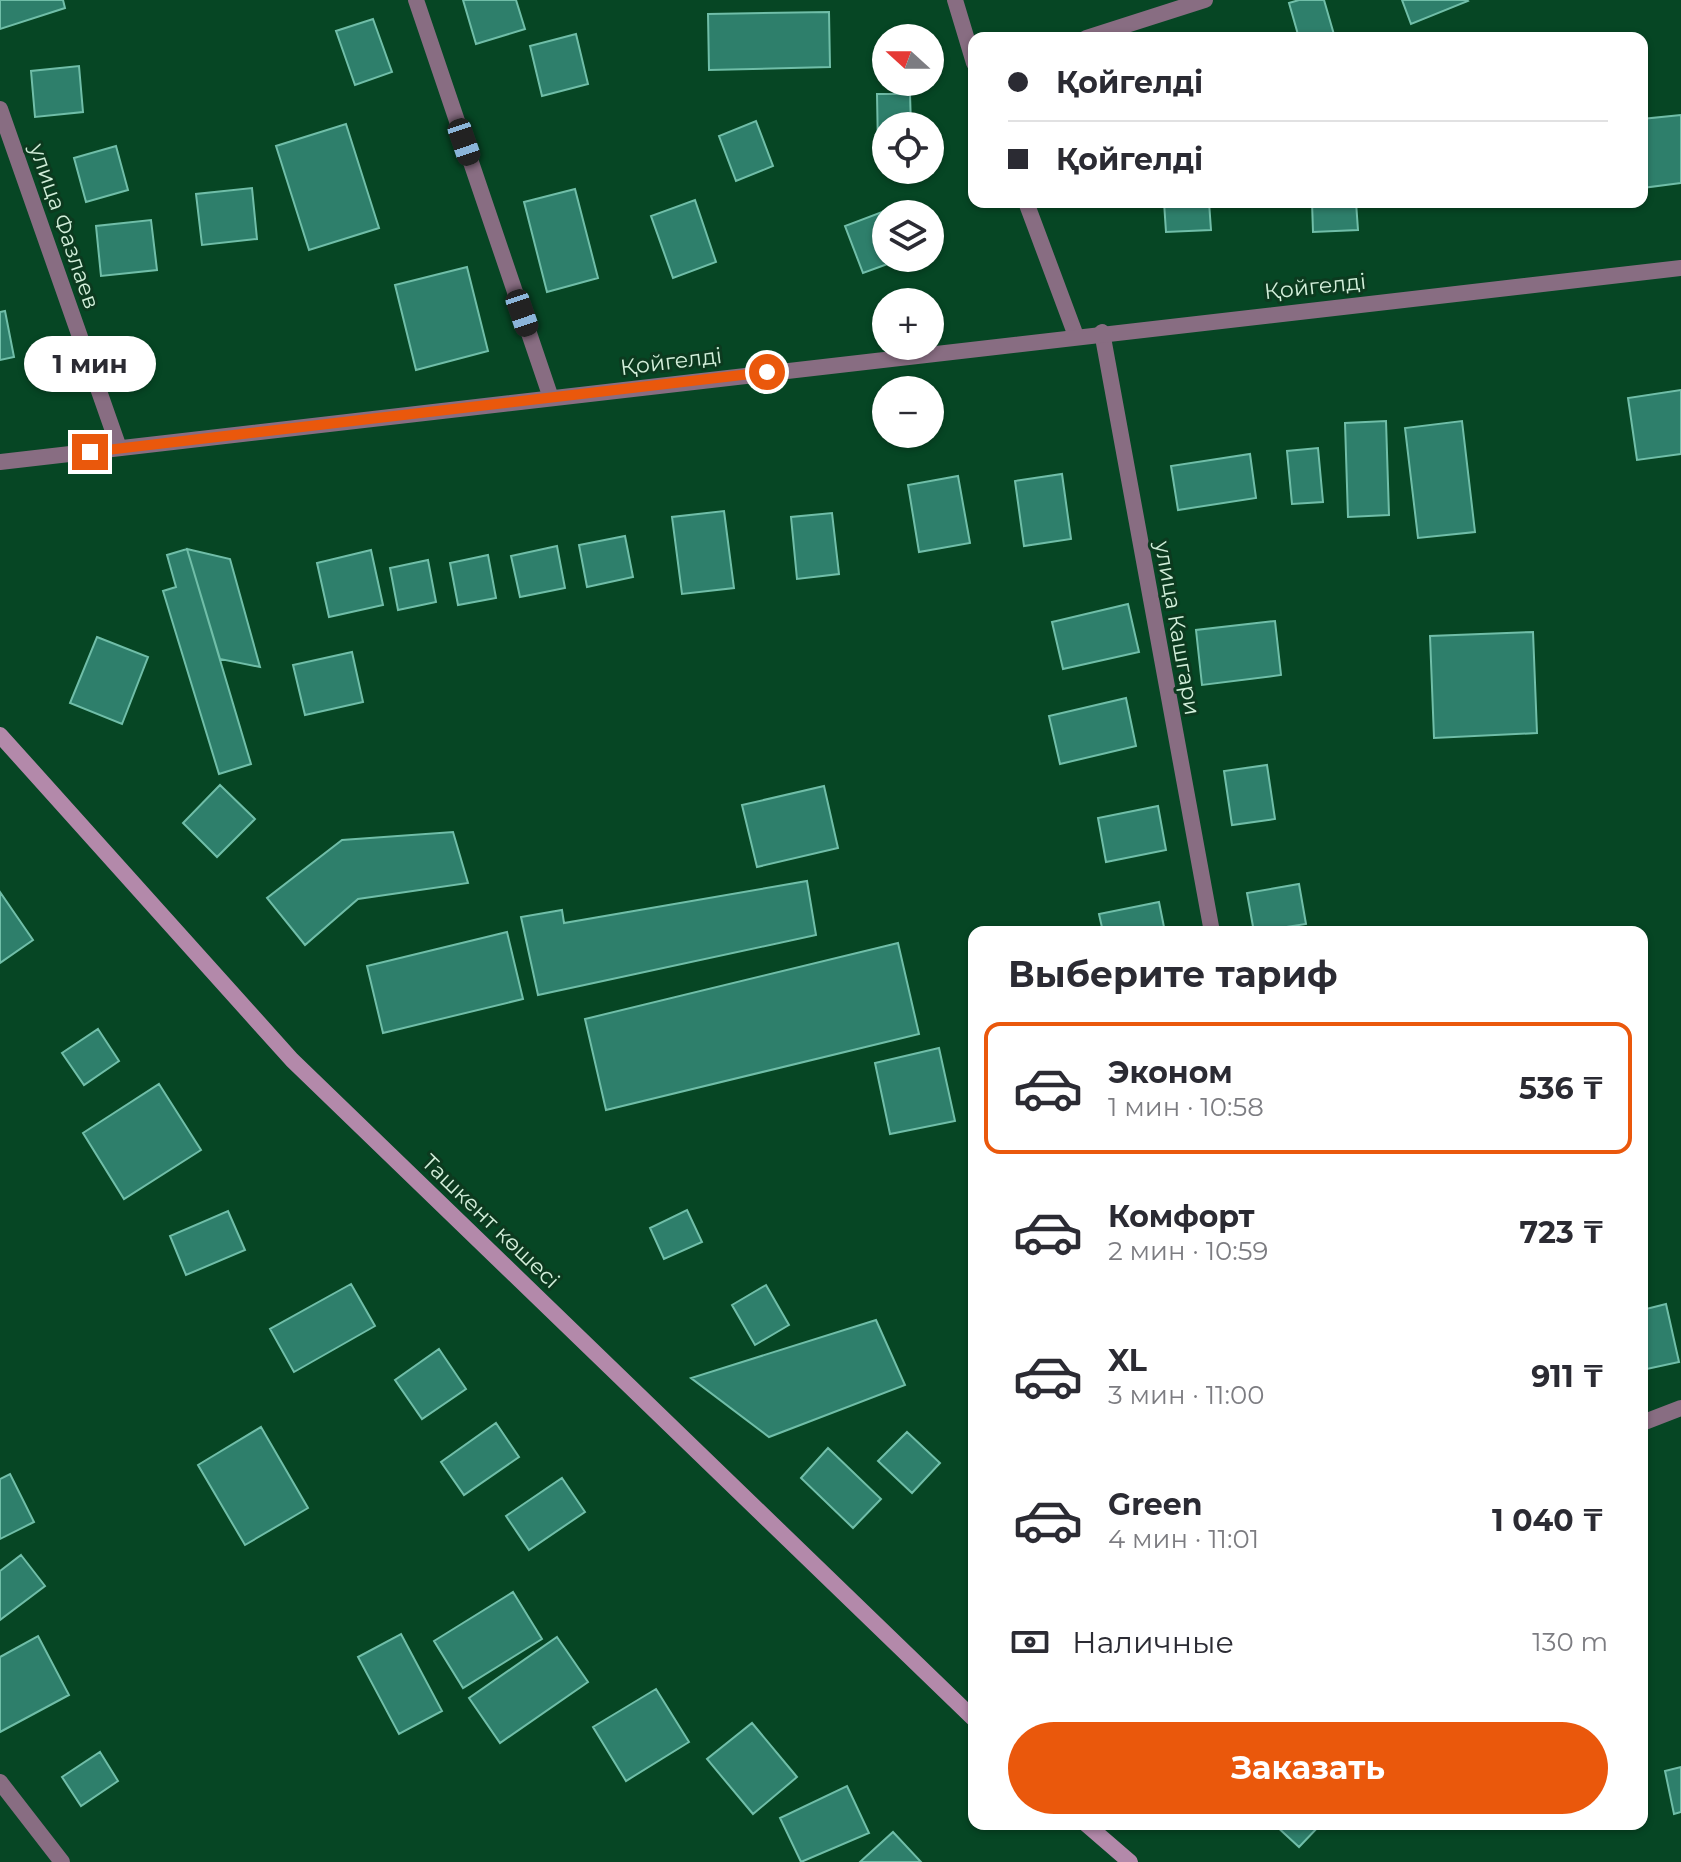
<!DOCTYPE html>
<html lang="ru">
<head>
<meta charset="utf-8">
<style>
	body { margin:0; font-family:Montserrat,sans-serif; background:#f7f7f7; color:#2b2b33; height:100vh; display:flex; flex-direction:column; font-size:30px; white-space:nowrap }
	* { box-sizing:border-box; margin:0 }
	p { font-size:26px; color:#7c7c81 }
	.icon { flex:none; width:44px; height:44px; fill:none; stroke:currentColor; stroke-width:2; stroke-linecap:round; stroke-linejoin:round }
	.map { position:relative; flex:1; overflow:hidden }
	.panel { position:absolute; left:968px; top:926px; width:680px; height:904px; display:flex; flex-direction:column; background:#fff; border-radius:16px; box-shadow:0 2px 6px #0004 }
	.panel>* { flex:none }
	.hud { position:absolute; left:968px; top:32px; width:680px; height:176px; border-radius:16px; box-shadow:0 2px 6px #0004; display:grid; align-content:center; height:176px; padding:0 40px; background:#fff }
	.needle { width:52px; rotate:291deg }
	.tools { position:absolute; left:872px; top:24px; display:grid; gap:16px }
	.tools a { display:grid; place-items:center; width:72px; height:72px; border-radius:50%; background:#fff; box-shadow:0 2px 6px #0004; font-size:40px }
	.end { position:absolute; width:36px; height:36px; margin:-18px; border:10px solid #ea580c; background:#fff; box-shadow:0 0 0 4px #fff }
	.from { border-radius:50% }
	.bubble { position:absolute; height:56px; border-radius:28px; background:#fff; box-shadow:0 2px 6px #0004; font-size:26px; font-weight:700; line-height:56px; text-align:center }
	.car { position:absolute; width:24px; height:48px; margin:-24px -12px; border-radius:10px; box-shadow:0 0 6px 2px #0007; background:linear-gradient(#222 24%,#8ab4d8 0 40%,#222 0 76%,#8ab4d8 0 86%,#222 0) }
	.hud b { display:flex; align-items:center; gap:28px; height:76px; font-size:30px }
	.hud b+b { border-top:2px solid #e1e1e2 }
	.hud i { width:20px; height:20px; background:#2b2b33 }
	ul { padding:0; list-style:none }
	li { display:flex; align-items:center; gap:24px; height:132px; margin:0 16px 12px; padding:0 24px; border:4px solid transparent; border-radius:16px }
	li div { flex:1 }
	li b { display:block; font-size:30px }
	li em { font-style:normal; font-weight:700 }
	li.on { border-color:#ea580c }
	li>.icon { width:72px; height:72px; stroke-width:1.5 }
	h2 { padding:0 40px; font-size:36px; line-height:96px }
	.pay { display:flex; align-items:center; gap:20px; height:88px; padding:0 40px; font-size:30px }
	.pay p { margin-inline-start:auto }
	.cta { display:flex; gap:16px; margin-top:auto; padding:16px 40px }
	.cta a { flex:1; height:92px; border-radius:48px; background:#ea580c; color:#fff; font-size:32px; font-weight:700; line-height:92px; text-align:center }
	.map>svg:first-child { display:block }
	.building { fill:#2e7f6b; stroke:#70bea8; stroke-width:2 }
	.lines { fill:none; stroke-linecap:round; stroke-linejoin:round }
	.minor { stroke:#886d82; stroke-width:16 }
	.tertiary { stroke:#886d82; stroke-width:16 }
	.secondary { stroke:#b389aa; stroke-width:16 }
	.route { stroke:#ea580c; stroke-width:10 }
	.labels { text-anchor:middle; stroke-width:6; stroke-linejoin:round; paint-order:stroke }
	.street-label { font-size:22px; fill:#d2efda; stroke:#0c3a1f }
</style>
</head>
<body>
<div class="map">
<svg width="1681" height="1862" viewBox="0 0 1681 1862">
	<rect width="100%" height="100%" fill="#064624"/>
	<path class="building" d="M0 0H63L65 8 0 29Z
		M463 0H516L525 29 476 44Z
		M1299 0H1324L1335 38H1299L1289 3Z
		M1402 0H1467L1468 1 1411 24Z
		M829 12 830 67 709 70 708 14Z
		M373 19 392 72 355 85 336 31Z
		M576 34 588 84 542 96 530 46Z
		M79 66 83 112 35 117 31 71Z
		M877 94H910L911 126H886V149H878Z
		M1681 115V183L1642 188V119Z
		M756 121 773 166 736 181 719 136Z
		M346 124 379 228 309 250 276 146Z
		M116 146 128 190 86 202 74 158Z
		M252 188 257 239 202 245 196 194Z
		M575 189 598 278 547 292 524 202Z
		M695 200 716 262 673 278 651 216Z
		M1164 202H1209L1211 230 1166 232Z
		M1312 202H1356L1358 230 1313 232Z
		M890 209 892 214H886V258H904L863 273 845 226Z
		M151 220 157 270 101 276 96 226Z
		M467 267 488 351 416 370 395 285Z
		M5 311 14 357 0 360V312Z
		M1681 390V454L1637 460 1628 398Z
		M1386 421 1389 515 1348 517 1345 423Z
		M1462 421 1475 532 1418 538 1405 428Z
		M1318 448 1323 502 1292 504 1287 451Z
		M1250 454 1256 498 1178 510 1171 466Z
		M1062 474 1071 539 1024 546 1015 481Z
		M958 476 970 543 919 552 908 485Z
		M724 511 734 588 682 594 672 517Z
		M832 513 839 574 797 579 791 517Z
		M625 536 633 577 587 587 579 545Z
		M557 546 565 588 520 597 511 556Z
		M187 549 230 559 260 667 220 659Z
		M187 549 251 764 219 774 163 591 176 587 167 555Z
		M371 550 383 605 329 617 317 563Z
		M488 555 496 598 458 605 450 563Z
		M428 560 436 602 398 610 390 568Z
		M1128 604 1139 652 1063 669 1052 622Z
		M1275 621 1281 675 1202 685 1196 630Z
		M1533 632 1537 733 1434 738 1430 636Z
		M97 637 148 657 122 724 70 703Z
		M352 652 363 702 305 715 293 665Z
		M1126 698 1136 746 1060 764 1049 716Z
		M1267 765 1275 819 1232 825 1224 771Z
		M220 785 255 819 217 857 183 823Z
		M824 786 838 848 757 867 742 805Z
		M1158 806 1166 850 1106 862 1098 818Z
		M453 832 468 883 358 899 305 945 267 898 342 840Z
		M807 881 816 935 538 995 521 917 562 910 564 923Z
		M1299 884 1306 924 1254 932 1247 893Z
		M0 892 33 940 0 963Z
		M1159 902 1165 932H1103L1099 914Z
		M507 932 523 999 383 1033 367 966Z
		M898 943 919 1034 606 1110 585 1019Z
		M98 1029 119 1061 84 1085 62 1053Z
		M939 1048 955 1121 890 1134 875 1063Z
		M159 1084 201 1150 124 1199 83 1133Z
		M687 1210 702 1242 664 1259 650 1228Z
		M228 1211 245 1250 186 1275 170 1236Z
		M351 1284 375 1326 294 1372 270 1329Z
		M766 1285 789 1325 755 1345 732 1305Z
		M1666 1304 1679 1362 1642 1370V1310Z
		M876 1320 905 1385 769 1437 691 1378Z
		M439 1349 466 1389 422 1419 395 1380Z
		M496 1423 519 1457 464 1495 441 1462Z
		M261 1427 308 1508 245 1545 198 1465Z
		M907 1432 940 1463 912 1493 878 1461Z
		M828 1448 881 1499 853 1528 801 1478Z
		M10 1474 34 1522 0 1539V1479Z
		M562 1478 585 1512 529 1550 506 1516Z
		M21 1555 45 1586 0 1620V1571Z
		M513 1592 542 1639 463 1688 434 1641Z
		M401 1634 442 1711 399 1734 358 1657Z
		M38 1636 69 1695 0 1732V1657Z
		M557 1637 588 1682 500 1743 469 1698Z
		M656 1689 689 1742 626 1781 593 1727Z
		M752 1723 797 1777 753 1814 707 1759Z
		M100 1752 118 1781 81 1806 62 1777Z
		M1681 1767V1812L1674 1814 1665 1771Z
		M847 1786 869 1833 801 1862 780 1818Z
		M1274 1824H1321L1299 1847Z
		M893 1832 921 1862H860Z"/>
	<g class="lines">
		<path class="minor" d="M416 0 551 398
			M955 0 974 63
			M1086 38 1205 0
			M0 109 119 448
			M1026 202 1076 336
			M1102 332 1212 932
			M1642 1423 1681 1408
			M0 1782 62 1862"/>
		<path class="tertiary" d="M0 462 1681 268"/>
		<path class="secondary" d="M0 735 292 1060 974 1719
			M1086 1824 1130 1862"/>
	</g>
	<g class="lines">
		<path class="route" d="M90 452 767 372"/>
	</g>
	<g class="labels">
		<g class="street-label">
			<text transform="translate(65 226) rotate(71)" y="8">улица Фазлаев</text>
			<text transform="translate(1315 286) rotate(-6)" y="8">Қойгелді</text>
			<text transform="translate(671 361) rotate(-7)" y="8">Қойгелді</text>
			<text transform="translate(1178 628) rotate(80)" y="8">улица Кашгари</text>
			<text transform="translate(491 1221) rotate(44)" y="8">Ташкент көшесі</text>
		</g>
	</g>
</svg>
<div class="tools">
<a><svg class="needle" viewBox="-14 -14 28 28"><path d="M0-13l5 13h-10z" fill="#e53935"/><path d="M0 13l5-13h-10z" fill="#7c7c81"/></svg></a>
<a><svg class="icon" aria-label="locate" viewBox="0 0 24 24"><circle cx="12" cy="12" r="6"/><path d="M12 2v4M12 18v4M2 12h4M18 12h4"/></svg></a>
<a><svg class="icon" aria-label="layers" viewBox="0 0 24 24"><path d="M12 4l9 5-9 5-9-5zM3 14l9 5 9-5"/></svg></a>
<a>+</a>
<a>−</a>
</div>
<i class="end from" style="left:767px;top:372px"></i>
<i class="end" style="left:90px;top:452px"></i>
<div class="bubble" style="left:24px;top:336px;width:132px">1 мин</div>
<i class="car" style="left:464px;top:142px;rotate:161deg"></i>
<i class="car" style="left:522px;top:313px;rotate:161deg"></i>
<div class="hud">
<b><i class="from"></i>Қойгелді</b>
<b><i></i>Қойгелді</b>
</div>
<section class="panel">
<h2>Выберите тариф</h2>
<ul>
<li class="on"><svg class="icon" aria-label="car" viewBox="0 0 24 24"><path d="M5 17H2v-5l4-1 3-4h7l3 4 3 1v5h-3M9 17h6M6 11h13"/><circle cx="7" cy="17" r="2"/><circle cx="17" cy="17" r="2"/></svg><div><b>Эконом</b><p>1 мин · 10:58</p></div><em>536 ₸</em></li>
<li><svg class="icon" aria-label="car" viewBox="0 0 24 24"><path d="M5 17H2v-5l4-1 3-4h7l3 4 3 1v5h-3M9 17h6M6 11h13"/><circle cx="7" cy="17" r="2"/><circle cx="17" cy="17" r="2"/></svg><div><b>Комфорт</b><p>2 мин · 10:59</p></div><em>723 ₸</em></li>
<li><svg class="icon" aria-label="car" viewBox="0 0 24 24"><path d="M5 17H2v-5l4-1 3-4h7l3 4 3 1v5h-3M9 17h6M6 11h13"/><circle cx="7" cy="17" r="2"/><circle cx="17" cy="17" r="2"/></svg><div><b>XL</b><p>3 мин · 11:00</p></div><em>911 ₸</em></li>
<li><svg class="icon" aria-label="car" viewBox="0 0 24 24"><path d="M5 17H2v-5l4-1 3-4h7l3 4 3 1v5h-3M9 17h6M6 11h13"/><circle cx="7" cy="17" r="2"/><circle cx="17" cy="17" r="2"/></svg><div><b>Green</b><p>4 мин · 11:01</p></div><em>1 040 ₸</em></li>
</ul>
<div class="pay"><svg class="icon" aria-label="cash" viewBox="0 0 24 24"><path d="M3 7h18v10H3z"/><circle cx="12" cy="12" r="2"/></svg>Наличные<p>130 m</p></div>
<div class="cta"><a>Заказать</a></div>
</section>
</div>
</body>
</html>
